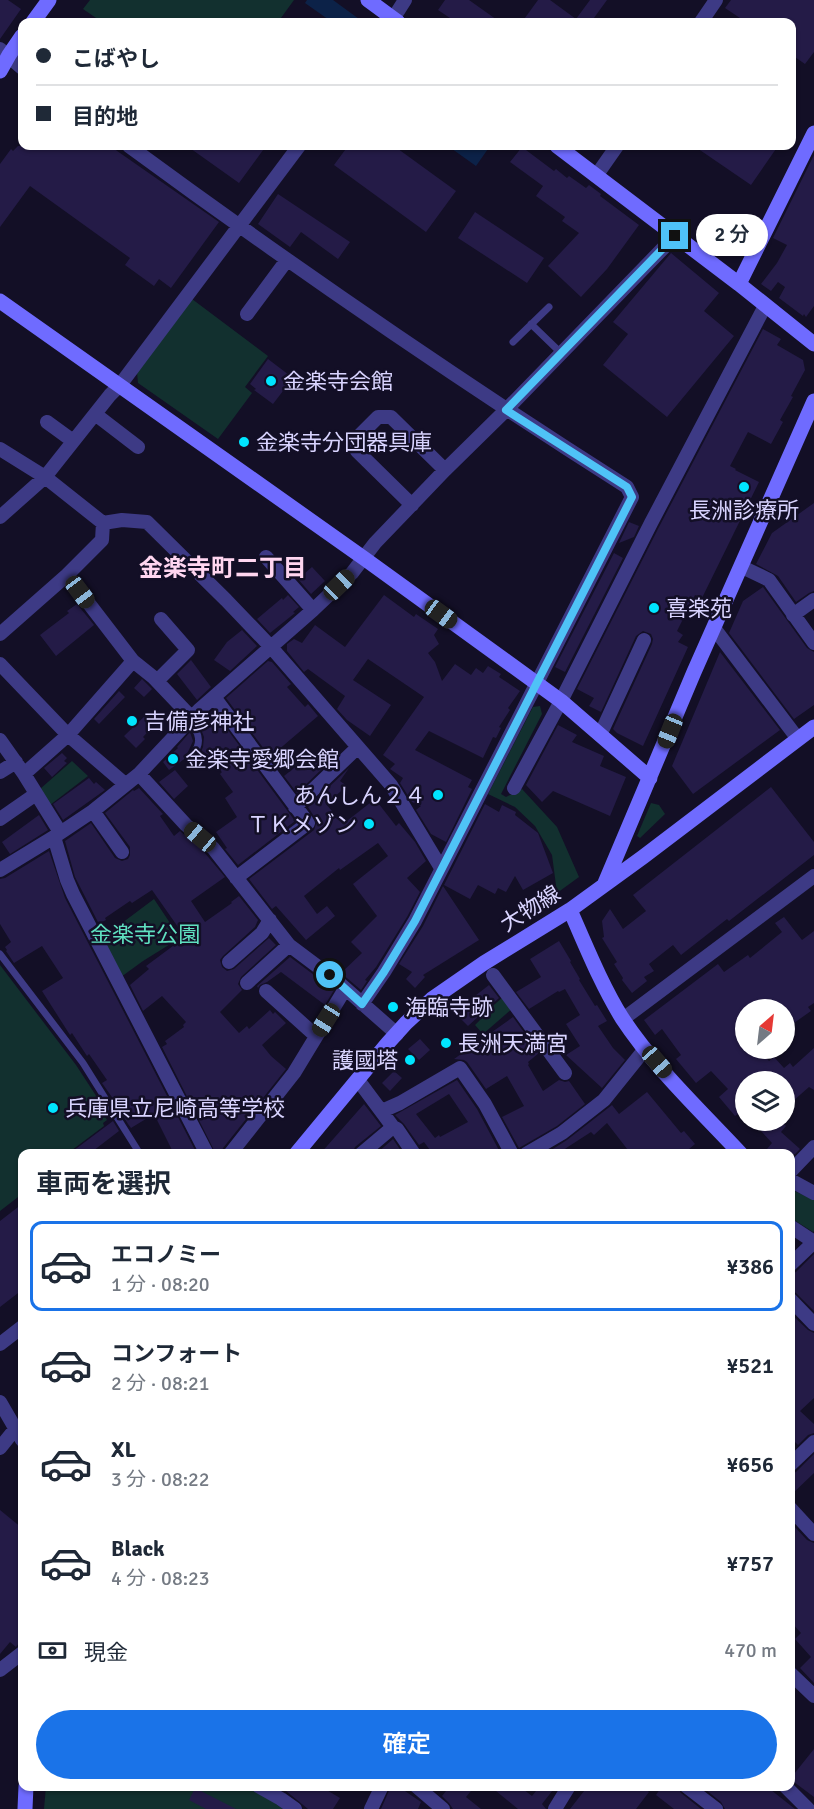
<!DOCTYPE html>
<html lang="ja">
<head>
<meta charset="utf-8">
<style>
	body { margin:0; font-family:Signika,"Noto Sans JP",sans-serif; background:#f2f2f3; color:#1f2937; height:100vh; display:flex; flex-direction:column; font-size:22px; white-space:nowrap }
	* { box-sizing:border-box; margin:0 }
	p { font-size:20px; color:#747a83 }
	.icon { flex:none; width:33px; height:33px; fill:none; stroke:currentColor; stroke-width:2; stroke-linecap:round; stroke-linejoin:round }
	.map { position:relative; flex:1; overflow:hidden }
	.drawer { position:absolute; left:18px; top:1149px; width:777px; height:642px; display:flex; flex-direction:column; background:#fff; border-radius:12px; box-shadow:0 2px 4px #0004 }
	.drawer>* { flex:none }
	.hud { position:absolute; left:18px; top:18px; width:778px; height:132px; border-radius:12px; box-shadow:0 2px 4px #0004; display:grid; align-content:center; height:132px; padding:0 18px; background:#fff }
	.needle { width:39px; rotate:28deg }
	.controls { position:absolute; left:735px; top:999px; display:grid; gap:12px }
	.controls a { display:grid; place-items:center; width:60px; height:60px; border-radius:50%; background:#fff; box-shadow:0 2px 4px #0004; font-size:30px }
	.end { position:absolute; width:27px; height:27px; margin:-14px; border:8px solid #4fc3f7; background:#111; box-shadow:0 0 0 3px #111 }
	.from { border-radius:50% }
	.bubble { position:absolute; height:42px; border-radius:21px; background:#fff; box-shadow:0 2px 4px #0004; font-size:20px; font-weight:600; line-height:42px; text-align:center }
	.car { position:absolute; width:18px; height:36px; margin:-18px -9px; border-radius:8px; box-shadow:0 0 4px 2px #0007; background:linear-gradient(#222 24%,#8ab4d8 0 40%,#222 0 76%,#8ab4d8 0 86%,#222 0) }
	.hud b { display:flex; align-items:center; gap:21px; height:57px; font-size:22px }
	.hud b+b { border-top:2px solid #e0e1e3 }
	.hud i { width:15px; height:15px; background:#1f2937 }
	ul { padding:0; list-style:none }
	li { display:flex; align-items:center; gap:18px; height:90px; margin:0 12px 9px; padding:0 6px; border:3px solid transparent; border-radius:12px }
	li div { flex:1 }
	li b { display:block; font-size:22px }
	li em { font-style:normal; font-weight:600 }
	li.current { border-color:#1a73e8 }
	li>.icon { width:54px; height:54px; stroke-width:1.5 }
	h2 { padding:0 18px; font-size:27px; line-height:72px }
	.pay { display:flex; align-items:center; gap:15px; height:66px; padding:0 18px; font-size:22px }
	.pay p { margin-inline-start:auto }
	.primary-button { display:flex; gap:12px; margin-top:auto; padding:12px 18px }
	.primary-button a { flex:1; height:69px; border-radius:36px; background:#1a73e8; color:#fff; font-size:24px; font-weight:600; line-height:69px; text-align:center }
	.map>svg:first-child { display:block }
	.green { fill:#12302f }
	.water { fill:#0c2248 }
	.building { fill:#241b47; fill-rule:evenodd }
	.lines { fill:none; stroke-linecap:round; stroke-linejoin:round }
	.lane { stroke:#3d3a85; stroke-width:7 }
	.street { stroke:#3d3a85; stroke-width:14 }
	.secondary { stroke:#6f6bff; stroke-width:15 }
	.route { stroke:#4fc3f7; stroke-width:8 }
	.poi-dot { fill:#00e5ff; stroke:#130f26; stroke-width:2 }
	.labels { text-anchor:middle; stroke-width:5; stroke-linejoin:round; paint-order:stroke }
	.poi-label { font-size:22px; fill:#d9d4ff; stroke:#130f26; text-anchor:start }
	.street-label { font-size:22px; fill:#d9d4ff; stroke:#130f26 }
	.park-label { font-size:22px; fill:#5fe0c0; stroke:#130f26 }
	.neighbourhood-label { font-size:24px; font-weight:bold; fill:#ffd6f0; stroke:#130f26 }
</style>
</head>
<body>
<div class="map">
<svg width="814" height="1809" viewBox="0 0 814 1809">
	<rect width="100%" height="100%" fill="#130f26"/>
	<path class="green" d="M90 0H294L278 22H102L83 9Z
		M192 299 268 356 245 387 252 393 218 439 138 383 137 372Z
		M540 706 542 714 501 794 506 797 522 789 557 827 579 877 557 893 552 855 535 826 515 807 488 794 533 707Z
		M72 761 88 776 50 805 40 789Z
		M651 803 659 805 665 814 640 838 637 836Z
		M154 899 180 938 143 961 121 977 102 938Z
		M0 965 76 1065 106 1111 103 1113 107 1120 103 1123 104 1126 68 1153 22 1154V1194L0 1211Z
		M503 997 513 1008 483 1034 475 1025 480 1020 479 1018Z
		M790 1189 814 1200V1231L813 1232 791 1218Z
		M46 1786 246 1787 274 1802 283 1809H44Z"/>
	<path class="water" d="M307 0H333L359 19 357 22H332L305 3Z
		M448 146H490L476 166Z"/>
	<path class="building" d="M0 0H8L21 9 0 39Z
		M445 0H469L500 22H456L438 10Z
		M538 0H550L576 19 590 0H607L591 22H522Z
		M731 0H814V52L805 64 792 55V22H746L725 8Z
		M18 146H110L219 222 171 288 159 279 154 286 125 265 130 258 30 186 0 227V164L11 149 13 151Z
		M187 146H266L239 183Z
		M348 146H394L456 191 426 232 334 165Z
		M694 146H778L751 185Z
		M522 147 554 171 556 169 567 178 569 176 586 188 589 185 601 194 600 196 639 225 607 269 581 297 548 266 579 233 562 221 565 217 536 196 543 186 510 162Z
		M814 155V306L806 317 804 314 803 316 779 298 785 287 778 282 771 291 761 284 777 263 787 245 773 238Z
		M278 194 350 242 338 259 301 232 290 247 258 224Z
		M475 212 544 258 527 283 458 238Z
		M671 253 719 293 704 311 734 336 667 417 603 365 628 334 613 322Z
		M763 329 781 339 777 345 803 360 805 370 791 396 793 397 780 420 783 422 771 444 748 432 730 466 736 469 735 470 759 482 702 598 695 595 677 631 683 635 678 642 688 647 643 746 617 733 613 729 652 644 653 639 651 634 643 631 636 636 601 712 589 706 594 698 577 689 659 527Z
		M268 359 293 378 273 404 254 390 256 389 250 384Z
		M814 503V591L809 593 796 602 778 576 756 564 772 533Z
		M629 522 639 526 634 537 619 543Z
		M614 553 623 558 565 672 555 667Z
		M312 567 325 581 311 594 298 579Z
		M763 587 807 648 814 652V705L794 719 729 633 743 601Z
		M288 595 299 607 293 612 295 613 270 633 257 619 282 598 283 600Z
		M384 595 414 617 416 614 438 629 434 635 439 644 428 653 435 662 442 681 455 664 471 675 476 668 483 673 488 666 501 674 499 677 520 691 508 708 510 710 499 727 501 728 496 738 493 737 483 758 429 731 415 750 472 780 468 787 472 789 446 842 431 834 416 810 421 806 412 802 400 783 403 778 390 769 395 764 383 755 424 697 368 659 353 680 391 705 370 736 347 720 337 709 345 696 308 669 304 672 287 651V644L294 639 302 643 315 625 345 647Z
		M77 604 94 625 56 656 40 635 69 613 67 611Z
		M242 630 257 646 230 671 214 660 227 642Z
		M720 652 780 730 693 794 672 766Z
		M191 660 211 687 197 700 177 674Z
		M268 661 272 662 291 684 287 687 305 707 308 704 318 716 270 757 226 698Z
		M142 679 152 689 144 697 134 688Z
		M119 691 125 697 99 724 94 719Z
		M213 710 295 821 238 865 225 849 227 848 216 832 237 817 225 798 233 792 220 774 222 772 200 754 203 747 204 737 199 724Z
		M147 714 156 723 143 737 145 739 136 748 124 736Z
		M558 725 577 735 572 742 604 756 600 766 626 777 610 816 553 791 542 802 526 785Z
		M190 732 193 741 187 754V757L169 770 163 762 178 748 177 747Z
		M62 753 67 758 64 761 67 763 52 777 44 768Z
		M313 753 324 767 297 793 284 776Z
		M349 768 340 781 347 786 326 804 343 824 375 799 396 826 399 823 415 842 426 861 407 878 420 892 407 917 376 967 365 980 367 981 361 990 341 973 362 953 351 942 377 916 353 884 388 856 378 843 340 870 339 868 304 896 317 914 327 906 335 916 306 940 276 906 272 909 249 879 314 830 317 821 308 807Z
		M175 770 188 786 174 799 159 782Z
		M89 778 94 784 96 782 105 790 63 820 53 804Z
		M771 787 814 842V855L729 921 727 919 681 955 673 945 649 964 654 971 644 977 647 981 632 993 622 980 623 978 614 964 617 962 602 938 604 937 602 921 610 909 623 929 646 911 633 895Z
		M139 788 162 813 163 814 160 816 174 836 180 831 204 852 225 877 191 901 205 922 232 903 231 902 239 896 258 920 255 927 223 956 220 960 222 967 227 971 234 969 269 938 276 945 241 977 238 984 242 990 220 1012 239 1033 247 1026 249 1029 270 1010 273 1014 275 1012 286 1023 262 1045 271 1056 286 1069 223 1148 221 1154H216L162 1047 167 1044 165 1041 184 1027 183 1025 186 1022 162 996 143 1011 130 985 149 969 146 966 185 937 152 890 132 903 130 901 105 918 106 920 102 922 104 924 100 926 75 877 65 841 91 823 115 858 122 861 128 859 130 855V847L105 813 133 790 134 791Z
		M485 804 499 812 502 805 516 812 515 815 538 833 553 873 523 890 515 876 506 892 498 888 495 894 478 885 470 899 444 885Z
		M39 815 48 830 10 854 2 842Z
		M49 851 65 898 197 1154H174L154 1114 131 1128 128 1124 122 1114 123 1113 121 1110 102 1083 107 1080 89 1054 87 1056 72 1033 70 1035 42 991 63 978 42 946 14 963 6 951 7 950 5 947 11 942 0 924V879L5 878Z
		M443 886 479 940 423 975 425 977 415 988 406 979 412 972 399 964 423 926Z
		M784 917 802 940 814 931V1003L808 1007 811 1011 784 1030V1010H746V1048H758L769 1061 774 1057 784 1068 790 1063 793 1067 814 1048V1090L809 1087 784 1109V1082H746V1122L738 1114 735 1116 719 1097 728 1089 711 1071 696 1083 676 1059 681 1055 662 1029 655 1035 644 1020 718 964 724 972 748 955 750 958 782 932 775 923Z
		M559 941 571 961 570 962 580 979 579 980 595 1006 597 1005 607 1021 598 1026 613 1048 625 1060 602 1088 566 1055 580 1046 566 1024 580 1015 565 989 559 992 558 991 529 1009 516 992 541 977 530 959Z
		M290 957 334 990 325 1005 281 972 267 982 260 985 258 988 257 986Z
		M489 985 499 998 468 1026 456 1014 467 1005 466 1003Z
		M513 1017 539 1053 528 1062 529 1064 528 1065 543 1091 559 1080 565 1082 569 1081 585 1104 557 1126 519 1148 502 1117 524 1106 507 1076 486 1089 467 1062 464 1060 454 1059Z
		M420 1039 430 1050 419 1060 408 1049Z
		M394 1071 402 1078 390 1091 382 1083Z
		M457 1080 477 1109 501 1154H433L424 1142 419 1145 404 1124 395 1115ZM449 1094 468 1122 440 1137 439 1135 435 1138 416 1114Z
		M647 1092 681 1133 684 1131 695 1144 683 1154H631L607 1123 594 1135 591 1132 557 1154H545L567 1140 612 1105 619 1114Z
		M364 1104 381 1126 355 1147 352 1154H320Z
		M751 1120H780L786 1126 781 1132 800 1149 795 1154H773L767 1149 772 1143Z
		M113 1121 119 1131 89 1154H69Z
		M393 1139 403 1154H376Z
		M22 1204V1290L0 1307V1221Z
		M814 1254V1311L796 1293 790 1290V1274L796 1272Z
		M790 1313 808 1330 814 1333V1398L800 1411 814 1424V1433L808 1435 798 1445 790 1437Z
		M814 1454V1473L790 1496V1474L796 1472Z
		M0 1510 22 1528V1639L16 1647 10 1642 0 1654Z
		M790 1522 807 1540 814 1543V1683L800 1668 811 1657 795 1639 801 1633 790 1621Z
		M814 1749V1797L790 1779Z
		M280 1786H320L340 1798 333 1809H308Z
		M391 1786H407L405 1791 421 1802 418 1809H381Z
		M450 1786H475L466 1797 481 1809H453L449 1803 442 1796Z
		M490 1786H519L532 1796 540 1786H556L542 1804 546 1809H518Z
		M588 1786H642L649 1792 636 1809H570Z
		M662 1786H677L681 1793 701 1809H674L656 1795Z
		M701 1786H766L795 1809H725L721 1802Z
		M195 1788 236 1809H206L189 1800Z"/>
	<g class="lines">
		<path class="lane" d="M531 324 561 353
			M513 342 549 307
			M189 721C199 732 203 743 192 755
			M0 954 83 1063 140 1154"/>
		<path class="street" d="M391 22 405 0
			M701 22 716 0
			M0 49 22 68
			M129 146C291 265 457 379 627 487L632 497 415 921 384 972 362 1004
			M596 176 617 146
			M247 314 287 260
			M95 414 138 447
			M47 422 73 441
			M0 449 45 477 103 523 122 520 147 522 226 600 271 647 391 785 441 868
			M412 505 357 451 358 437 378 417H391L445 470
			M0 517 45 477 110 395 120 385 299 146
			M266 557 313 610
			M742 567 769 580 814 643
			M67 575 133 661 153 677 192 718
			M793 615 814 600
			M714 628 798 739
			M0 634 67 575 102 540 103 523
			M0 664 68 735 125 784
			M157 681 188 650 161 619
			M214 697 308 823 236 878
			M600 735 644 640
			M0 740 24 774 60 832
			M0 772 16 762
			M24 774 68 735 133 661
			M139 774 186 825 213 848 289 945 317 966 330 975 397 1034
			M514 788 561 701 651 523 765 306
			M295 807 358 747
			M93 811 122 852
			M0 819 36 794
			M0 870 54 837
			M229 962 262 933 270 920
			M493 975 565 1073
			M247 983 289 945
			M266 991 316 1036
			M623 1019 814 876
			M358 1080 393 1127 397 1129 414 1154
			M382 1111 400 1103 460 1068 485 1104 512 1154
			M207 1154 73 894 67 880 54 837 93 811 139 774 199 710 313 610 352 573 375 543 445 470 506 410 675 236
			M230 1154 294 1073 345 989
			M361 1154 393 1127
			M526 1154 562 1133 604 1100 645 1049
			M790 1172 814 1147
			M790 1180 814 1193
			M790 1226 814 1242
			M790 1265 814 1242
			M790 1299 814 1324
			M0 1344 22 1327
			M0 1402 22 1440
			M0 1448 16 1428
			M790 1465 814 1442
			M790 1508 814 1534
			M0 1670 22 1653
			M790 1673 814 1696
			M258 1786 281 1799 295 1809
			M416 1786 443 1809
			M686 1786 716 1809
			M785 1786 808 1809
			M371 1809 382 1786
			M555 1809 569 1786"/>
		<path class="secondary" d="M368 0 398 22
			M33 22 49 0
			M0 71 9 55 22 36
			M557 146 739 284 814 344
			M739 284 814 133
			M0 301 365 559 561 701 650 778
			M605 883 694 672 814 401
			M570 910C586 946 601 984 622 1018 655 1068 700 1110 741 1154
			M296 1154 387 1044 406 1023 432 999 484 963 570 910 643 857 814 727
			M25 1809 26 1786"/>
	</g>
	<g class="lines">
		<path class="route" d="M330 975 362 1004 384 972 415 921 632 497 627 487 506 410 675 236"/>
	</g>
	<g class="poi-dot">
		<circle cx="271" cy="381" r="6"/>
		<circle cx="244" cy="442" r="6"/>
		<circle cx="744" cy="487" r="6"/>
		<circle cx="654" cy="608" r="6"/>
		<circle cx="132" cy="721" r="6"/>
		<circle cx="173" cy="759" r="6"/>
		<circle cx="438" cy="795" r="6"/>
		<circle cx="369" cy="824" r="6"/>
		<circle cx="393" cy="1007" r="6"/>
		<circle cx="446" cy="1043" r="6"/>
		<circle cx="410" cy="1060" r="6"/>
		<circle cx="53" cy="1108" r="6"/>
	</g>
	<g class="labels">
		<g class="poi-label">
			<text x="283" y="389">金楽寺会館</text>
			<text x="256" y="450">金楽寺分団器具庫</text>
			<text x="744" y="518" text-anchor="middle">長洲診療所</text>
			<text x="666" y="616">喜楽苑</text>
			<text x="144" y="729">吉備彦神社</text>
			<text x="185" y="767">金楽寺愛郷会館</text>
			<text x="426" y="803" text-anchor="end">あんしん２４</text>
			<text x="357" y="832" text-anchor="end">ＴＫメゾン</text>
			<text x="405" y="1015">海臨寺跡</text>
			<text x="458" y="1051">長洲天満宮</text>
			<text x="398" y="1068" text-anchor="end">護國塔</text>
			<text x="65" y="1116">兵庫県立尼崎高等学校</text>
		</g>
		<g class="street-label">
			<text transform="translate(530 908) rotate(-32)" y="8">大物線</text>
		</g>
		<g class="park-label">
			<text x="145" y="942">金楽寺公園</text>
		</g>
		<g class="neighbourhood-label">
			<text x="223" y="576">金楽寺町二丁目</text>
		</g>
	</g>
</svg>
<div class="controls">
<a><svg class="needle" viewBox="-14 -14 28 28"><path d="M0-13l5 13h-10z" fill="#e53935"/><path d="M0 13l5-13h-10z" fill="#747a83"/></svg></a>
<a><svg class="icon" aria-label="layers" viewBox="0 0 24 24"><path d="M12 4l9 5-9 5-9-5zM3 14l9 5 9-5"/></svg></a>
</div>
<i class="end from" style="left:330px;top:975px"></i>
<i class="end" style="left:675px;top:236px"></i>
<div class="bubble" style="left:696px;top:214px;width:72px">2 分</div>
<i class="car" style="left:339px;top:585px;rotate:46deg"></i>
<i class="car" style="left:80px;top:592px;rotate:143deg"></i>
<i class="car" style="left:441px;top:614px;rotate:126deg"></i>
<i class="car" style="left:670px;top:731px;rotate:202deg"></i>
<i class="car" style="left:200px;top:837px;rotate:310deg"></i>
<i class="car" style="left:326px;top:1020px;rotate:212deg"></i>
<i class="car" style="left:657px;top:1062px;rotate:139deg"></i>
<div class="hud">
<b><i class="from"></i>こばやし</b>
<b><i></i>目的地</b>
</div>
<section class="drawer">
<h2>車両を選択</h2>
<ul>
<li class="current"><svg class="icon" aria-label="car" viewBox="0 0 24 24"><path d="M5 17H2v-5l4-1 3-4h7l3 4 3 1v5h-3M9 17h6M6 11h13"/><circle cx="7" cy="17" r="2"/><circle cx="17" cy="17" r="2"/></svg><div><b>エコノミー</b><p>1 分 · 08:20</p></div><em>¥386</em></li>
<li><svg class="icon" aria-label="car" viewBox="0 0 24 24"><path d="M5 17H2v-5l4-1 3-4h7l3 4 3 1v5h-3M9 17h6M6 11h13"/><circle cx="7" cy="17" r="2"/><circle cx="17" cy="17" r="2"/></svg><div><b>コンフォート</b><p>2 分 · 08:21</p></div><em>¥521</em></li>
<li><svg class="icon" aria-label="car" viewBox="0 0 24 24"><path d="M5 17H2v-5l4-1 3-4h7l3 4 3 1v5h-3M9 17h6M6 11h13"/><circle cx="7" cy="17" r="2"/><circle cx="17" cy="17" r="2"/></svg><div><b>XL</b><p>3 分 · 08:22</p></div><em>¥656</em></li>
<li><svg class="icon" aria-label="car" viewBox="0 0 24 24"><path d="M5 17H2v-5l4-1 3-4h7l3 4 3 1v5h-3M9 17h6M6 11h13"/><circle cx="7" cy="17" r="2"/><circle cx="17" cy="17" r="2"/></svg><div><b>Black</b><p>4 分 · 08:23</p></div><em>¥757</em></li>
</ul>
<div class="pay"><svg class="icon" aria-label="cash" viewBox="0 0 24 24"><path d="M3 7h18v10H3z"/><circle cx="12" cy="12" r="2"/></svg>現金<p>470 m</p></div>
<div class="primary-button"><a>確定</a></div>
</section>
</div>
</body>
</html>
